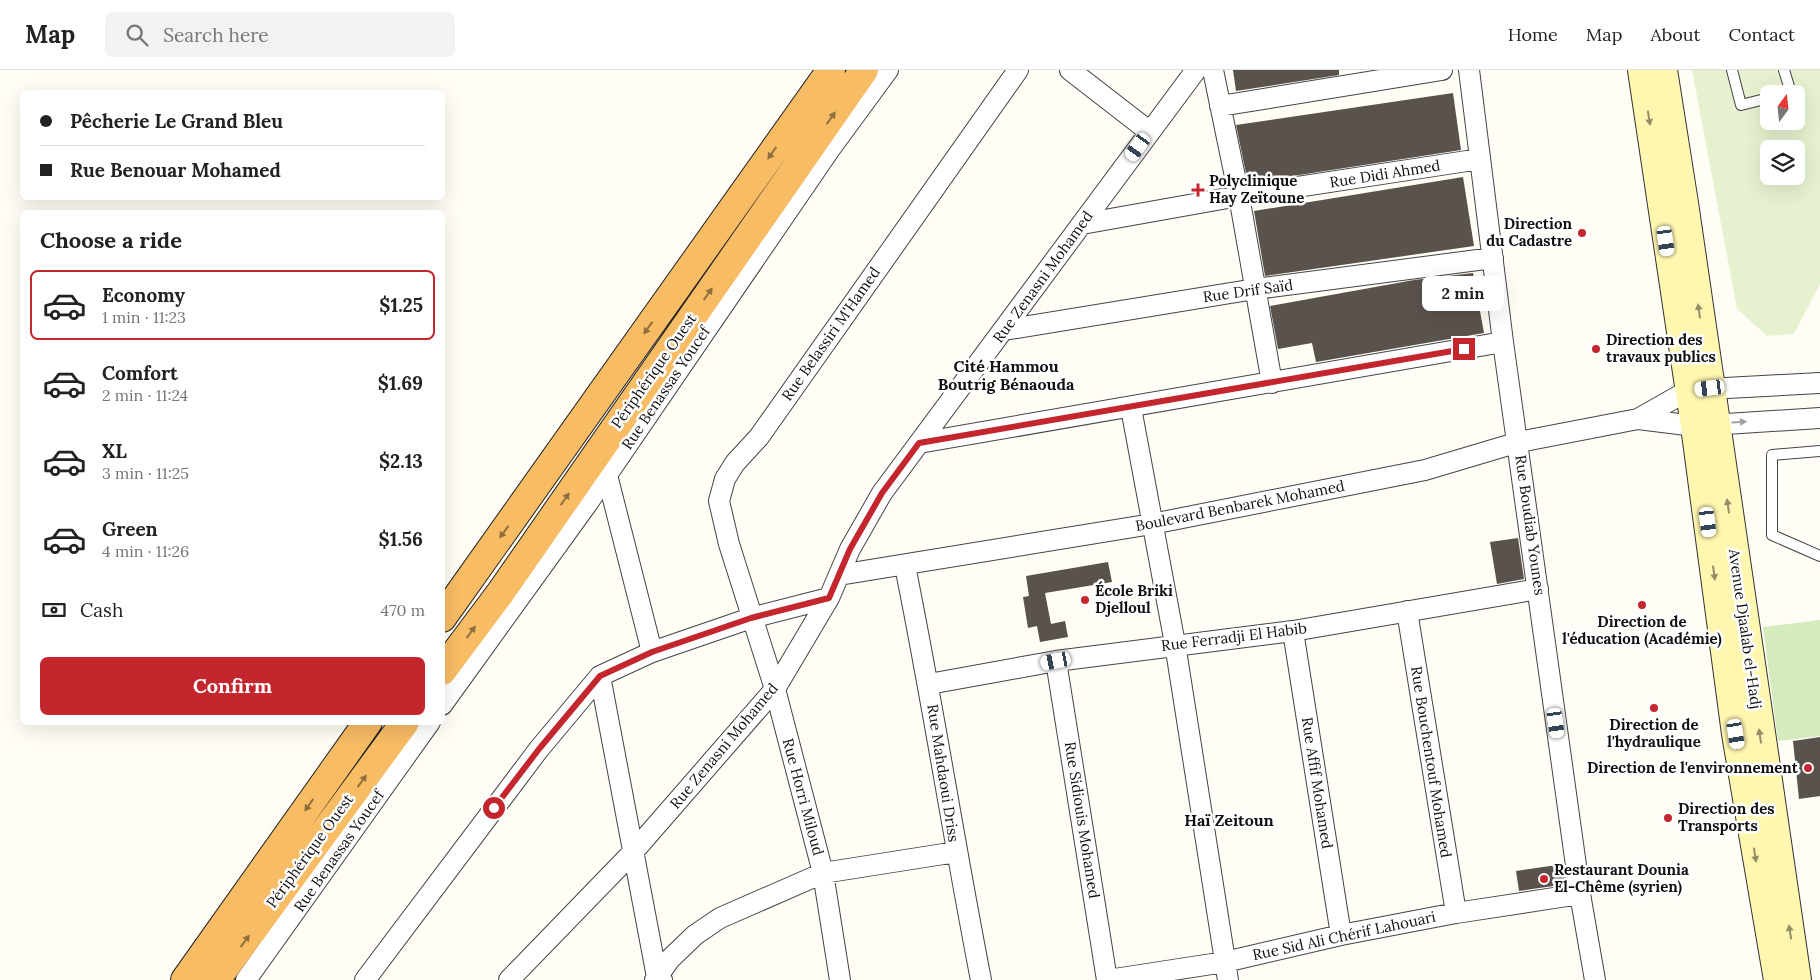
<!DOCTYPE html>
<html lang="en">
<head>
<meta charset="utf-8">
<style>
	body { margin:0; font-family:Lora,serif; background:#f2f2f2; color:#222; height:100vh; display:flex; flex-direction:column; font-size:19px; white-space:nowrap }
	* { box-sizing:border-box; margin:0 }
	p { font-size:16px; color:#767676 }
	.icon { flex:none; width:28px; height:28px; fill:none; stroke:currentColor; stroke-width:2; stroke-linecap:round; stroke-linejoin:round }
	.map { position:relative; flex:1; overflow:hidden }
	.sheet { position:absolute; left:20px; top:140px; width:425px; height:515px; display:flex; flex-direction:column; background:#fff; border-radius:8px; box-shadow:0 5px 20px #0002 }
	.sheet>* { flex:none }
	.banner { position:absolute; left:20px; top:20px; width:425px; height:110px; border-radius:8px; box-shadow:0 5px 20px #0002; display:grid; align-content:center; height:110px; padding:0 20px; background:#fff }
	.needle { width:32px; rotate:15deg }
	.controls { position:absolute; left:1760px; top:15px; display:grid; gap:10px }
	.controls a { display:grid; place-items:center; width:45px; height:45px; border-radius:8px; background:#fff; box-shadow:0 5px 20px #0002; font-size:25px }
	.end { position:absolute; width:22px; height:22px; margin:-11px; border:6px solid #c4262e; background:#fff; box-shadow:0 0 0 2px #fff }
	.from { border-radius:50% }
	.bubble { position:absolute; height:35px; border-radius:8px; background:#fff; box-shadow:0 5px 20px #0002; font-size:16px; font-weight:700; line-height:35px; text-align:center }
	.car { position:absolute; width:15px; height:30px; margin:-15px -8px; border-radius:6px; box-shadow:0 0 4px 1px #0007; background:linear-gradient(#fff 24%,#345 0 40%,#fff 0 76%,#345 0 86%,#fff 0) }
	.banner b { display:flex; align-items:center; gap:18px; height:48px; font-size:19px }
	.banner b+b { border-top:1px solid #e0e0e0 }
	.banner i { width:12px; height:12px; background:#222 }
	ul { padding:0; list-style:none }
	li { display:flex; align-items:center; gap:15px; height:70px; margin:0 10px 8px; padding:0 10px; border:2px solid transparent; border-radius:8px }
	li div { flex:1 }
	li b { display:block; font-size:19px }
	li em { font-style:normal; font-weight:700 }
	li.on { border-color:#c4262e }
	li>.icon { width:45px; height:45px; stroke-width:1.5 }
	h2 { padding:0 20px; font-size:22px; line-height:60px }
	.pay { display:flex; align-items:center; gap:12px; height:55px; padding:0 20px; font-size:19px }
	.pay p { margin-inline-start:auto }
	.cta { display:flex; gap:10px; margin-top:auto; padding:10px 20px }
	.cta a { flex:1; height:58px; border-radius:8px; background:#c4262e; color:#fff; font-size:20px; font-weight:700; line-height:58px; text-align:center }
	header { display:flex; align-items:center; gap:30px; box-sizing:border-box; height:70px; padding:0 25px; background:#fff; border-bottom:1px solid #e0e0e0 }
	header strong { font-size:24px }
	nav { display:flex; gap:28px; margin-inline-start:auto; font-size:18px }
	.search { width:350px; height:45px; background:#f2f2f2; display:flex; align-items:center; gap:12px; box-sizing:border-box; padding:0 18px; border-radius:8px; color:#767676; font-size:19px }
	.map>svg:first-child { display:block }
	.green { fill:#d5ebbd }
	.pitch { fill:#e6f2cf; fill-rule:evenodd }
	.building { fill:#5a524d }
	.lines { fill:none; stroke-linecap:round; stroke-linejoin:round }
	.service-casing { stroke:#444; stroke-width:12 }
	.minor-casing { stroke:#444; stroke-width:22 }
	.secondary-casing { stroke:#333; stroke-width:30 }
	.trunk-casing { stroke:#222; stroke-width:30 }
	.service { stroke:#fff; stroke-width:10 }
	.minor { stroke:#fff; stroke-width:20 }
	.secondary { stroke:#fff6b0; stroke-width:28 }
	.trunk { stroke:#f7bc64; stroke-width:28 }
	.oneway { fill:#906f3f }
	.oneway2 { fill:#948f68 }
	.oneway3 { fill:#a0a0a0 }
	.route { stroke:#c4262e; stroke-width:6 }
	.poi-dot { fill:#c4262e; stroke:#fff; stroke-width:2 }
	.labels { text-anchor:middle; stroke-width:5; stroke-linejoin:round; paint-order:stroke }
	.street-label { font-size:15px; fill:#111; stroke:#fff }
	.poi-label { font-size:15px; font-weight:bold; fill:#111; stroke:#fff; text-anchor:start }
	.neighbourhood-label { font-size:16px; font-weight:bold; fill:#111; stroke:#fff }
</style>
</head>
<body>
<header>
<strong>Map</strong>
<div class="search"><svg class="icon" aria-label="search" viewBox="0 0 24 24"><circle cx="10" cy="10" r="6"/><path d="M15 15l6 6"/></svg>Search here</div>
<nav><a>Home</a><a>Map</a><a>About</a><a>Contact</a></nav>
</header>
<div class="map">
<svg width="1820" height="910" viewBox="0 0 1820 910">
	<rect width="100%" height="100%" fill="#fffdf5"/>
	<path class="green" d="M1820 550V666L1778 671 1763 557Z"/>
	<path class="pitch" d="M1692 0H1820V214L1794 264 1767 266 1737 239ZM1769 24H1796V51H1769ZM1769 79H1796V106H1769Z"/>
	<path class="building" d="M1233 0H1339V5L1236 21Z
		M1453 23 1461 80 1248 113 1236 55Z
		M1463 107 1474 176 1265 206 1254 141Z
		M1473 203 1484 263 1316 292 1312 273 1278 279 1270 236 1414 210Z
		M1518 468 1524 509 1497 514 1490 472Z
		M1108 492 1112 512 1045 523 1051 554 1065 551 1068 567 1040 572 1037 556 1028 558 1023 527 1029 526 1026 506Z
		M1820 667V726L1799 729 1793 671Z
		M1564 794 1567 814 1519 821 1516 801Z"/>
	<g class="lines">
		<defs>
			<path id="service" d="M1732 0 1741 35 1769 28
				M1784 0 1791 23 1789 24
				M1820 381 1772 385V465L1820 486"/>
			<path id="minor" d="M1070 0 1150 62
				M1213 0 1239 126 1272 313
				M1469 0 1503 272 1580 824 1595 910
				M1220 36 1442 0
				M1082 154 1239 126 1480 89
				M1004 260 1255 219 1493 188
				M1131 338 1175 574 1228 910
				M1638 349 1689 320 1820 313
				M919 373 1503 272
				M607 405 652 582
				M905 496C933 634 954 772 981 910
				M839 505 1152 454 1425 400 1519 372 1638 349 1695 356 1820 348
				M1407 541 1456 843
				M1293 561 1341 865
				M1056 591 1107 910
				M600 606 657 907 662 910
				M929 614 1056 591 1293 561 1538 519
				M442 635 587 434 830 79 888 0
				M246 910 430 652
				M365 910 539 679 600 606 652 582 751 548 829 528
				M509 910 634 781 775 619 829 528 850 479 882 423 1196 0
				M655 910 670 889 695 865 720 848 823 803 956 782
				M840 910 823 803 775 619 729 474 719 431 725 409 735 393 759 367 1018 0
				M1108 910 1225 892 1341 865 1456 843 1580 824"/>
			<path id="secondary" d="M1642 0 1695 356 1736 664 1778 910
				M1663 0 1684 133 1797 910"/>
			<path id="trunk" d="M442 548 831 0
				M442 601 501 522 864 0
				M185 910 368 652
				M216 910 405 652"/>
		</defs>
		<use href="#service" class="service-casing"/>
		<use href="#minor" class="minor-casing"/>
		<use href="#secondary" class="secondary-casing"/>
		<use href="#trunk" class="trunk-casing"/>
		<use href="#service" class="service"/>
		<use href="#minor" class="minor"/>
		<use href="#secondary" class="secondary"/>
		<use href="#trunk" class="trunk"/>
	</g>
	<defs><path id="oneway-solid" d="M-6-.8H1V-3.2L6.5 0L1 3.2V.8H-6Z" transform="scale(1.25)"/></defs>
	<g class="oneway">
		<use href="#oneway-solid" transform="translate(831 48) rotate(-55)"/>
		<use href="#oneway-solid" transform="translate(772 83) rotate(125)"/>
		<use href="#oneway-solid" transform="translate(708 224) rotate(-55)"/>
		<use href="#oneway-solid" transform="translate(648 258) rotate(125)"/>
		<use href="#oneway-solid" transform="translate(565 429) rotate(-55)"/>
		<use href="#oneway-solid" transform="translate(504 462) rotate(126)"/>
		<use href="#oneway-solid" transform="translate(471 562) rotate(-54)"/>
		<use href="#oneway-solid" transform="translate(362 711) rotate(-54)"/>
		<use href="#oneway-solid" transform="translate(309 735) rotate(125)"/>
		<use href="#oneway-solid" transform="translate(245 871) rotate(-54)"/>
	</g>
	<g class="oneway2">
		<use href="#oneway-solid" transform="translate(1649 48) rotate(81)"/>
		<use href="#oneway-solid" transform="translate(1699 241) rotate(-98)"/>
		<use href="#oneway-solid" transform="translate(1728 436) rotate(-98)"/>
		<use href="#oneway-solid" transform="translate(1714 503) rotate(82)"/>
		<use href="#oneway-solid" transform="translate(1760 666) rotate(-98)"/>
		<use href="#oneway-solid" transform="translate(1755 785) rotate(81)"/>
		<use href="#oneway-solid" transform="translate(1790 862) rotate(-99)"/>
	</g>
	<use class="oneway3" href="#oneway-solid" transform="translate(1739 352) rotate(-3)"/>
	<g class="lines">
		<path class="route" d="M494 738 539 679 600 606 652 582 751 548 829 528 850 479 882 423 919 373 1464 279"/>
	</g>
	<g class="poi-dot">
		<path d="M1195.5 112.5h5v5h5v5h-5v5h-5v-5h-5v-5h5z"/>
		<circle cx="1582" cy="163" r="5"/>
		<circle cx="1596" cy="279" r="5"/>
		<circle cx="1085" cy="530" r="5"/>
		<circle cx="1642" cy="535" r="5"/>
		<circle cx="1654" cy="638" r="5"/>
		<circle cx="1808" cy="698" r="5"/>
		<circle cx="1668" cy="748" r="5"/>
		<circle cx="1544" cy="809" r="5"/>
	</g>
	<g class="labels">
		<g class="street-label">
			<text transform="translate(1385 104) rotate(-9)" y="5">Rue Didi Ahmed</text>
			<text transform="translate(1043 207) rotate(-54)" y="5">Rue Zenasni Mohamed</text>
			<text transform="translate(1248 221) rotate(-8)" y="5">Rue Drif Saïd</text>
			<text transform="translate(831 264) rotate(-55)" y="5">Rue Belassiri M'Hamed</text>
			<text transform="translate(654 301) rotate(-55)" y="5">Périphérique Ouest</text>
			<text transform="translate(666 318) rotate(-56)" y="5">Rue Benassas Youcef</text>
			<text transform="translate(1240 436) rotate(-11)" y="5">Boulevard Benbarek Mohamed</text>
			<text transform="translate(1530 455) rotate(82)" y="5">Rue Boudiab Younes</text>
			<text transform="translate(1745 559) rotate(82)" y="5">Avenue Djaalab el-Hadj</text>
			<text transform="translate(1234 567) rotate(-7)" y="5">Rue Ferradji El Habib</text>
			<text transform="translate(724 676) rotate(-50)" y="5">Rue Zenasni Mohamed</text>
			<text transform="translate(1431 692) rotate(81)" y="5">Rue Bouchentouf Mohamed</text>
			<text transform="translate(943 703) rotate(81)" y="5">Rue Mahdaoui Driss</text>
			<text transform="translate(1317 713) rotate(81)" y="5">Rue Affif Mohamed</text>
			<text transform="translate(803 727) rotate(75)" y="5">Rue Horri Miloud</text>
			<text transform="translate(1082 750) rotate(81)" y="5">Rue Sidiouis Mohamed</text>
			<text transform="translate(310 781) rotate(-54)" y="5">Périphérique Ouest</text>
			<text transform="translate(339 781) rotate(-55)" y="5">Rue Benassas Youcef</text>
			<text transform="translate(1344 866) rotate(-12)" y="5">Rue Sid Ali Chérif Lahouari</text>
		</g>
		<g class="poi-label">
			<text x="1209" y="116">Polyclinique<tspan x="1209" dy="17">Hay Zeïtoune</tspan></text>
			<text x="1572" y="159" text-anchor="end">Direction<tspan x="1572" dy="17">du Cadastre</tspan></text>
			<text x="1606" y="275">Direction des<tspan x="1606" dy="17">travaux publics</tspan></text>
			<text x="1095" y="526">École Briki<tspan x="1095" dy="17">Djelloul</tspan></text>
			<text x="1642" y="557" text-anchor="middle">Direction de<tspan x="1642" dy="17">l'éducation (Académie)</tspan></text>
			<text x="1654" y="660" text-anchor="middle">Direction de<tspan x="1654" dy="17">l'hydraulique</tspan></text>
			<text x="1798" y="703" text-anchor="end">Direction de l'environnement</text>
			<text x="1678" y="744">Direction des<tspan x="1678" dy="17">Transports</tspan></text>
			<text x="1554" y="805">Restaurant Dounia<tspan x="1554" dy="17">El-Chême (syrien)</tspan></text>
		</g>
		<g class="neighbourhood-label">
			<text x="1006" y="302">Cité Hammou<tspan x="1006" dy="18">Boutrig Bénaouda</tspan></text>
			<text x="1229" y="756">Haï Zeitoun</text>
		</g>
	</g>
</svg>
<div class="controls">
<a><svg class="needle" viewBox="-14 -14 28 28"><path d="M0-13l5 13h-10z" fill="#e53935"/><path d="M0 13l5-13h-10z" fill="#767676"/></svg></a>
<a><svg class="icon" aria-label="layers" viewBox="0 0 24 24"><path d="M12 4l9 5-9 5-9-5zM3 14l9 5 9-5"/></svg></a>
</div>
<i class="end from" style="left:494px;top:738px"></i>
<i class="end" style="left:1464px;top:279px"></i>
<div class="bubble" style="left:1422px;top:206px;width:82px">2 min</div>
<i class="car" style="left:1138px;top:77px;rotate:216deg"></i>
<i class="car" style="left:1666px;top:171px;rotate:172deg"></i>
<i class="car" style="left:1710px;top:318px;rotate:263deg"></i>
<i class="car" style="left:1708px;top:452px;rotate:173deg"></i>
<i class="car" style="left:1056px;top:591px;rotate:259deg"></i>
<i class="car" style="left:1556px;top:653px;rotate:172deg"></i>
<i class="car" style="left:1736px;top:664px;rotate:171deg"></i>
<div class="banner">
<b><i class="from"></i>Pêcherie Le Grand Bleu</b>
<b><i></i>Rue Benouar Mohamed</b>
</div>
<section class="sheet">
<h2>Choose a ride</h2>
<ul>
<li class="on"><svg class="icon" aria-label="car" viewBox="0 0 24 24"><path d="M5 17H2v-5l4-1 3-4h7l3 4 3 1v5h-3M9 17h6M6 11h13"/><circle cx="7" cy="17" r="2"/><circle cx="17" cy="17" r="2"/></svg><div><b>Economy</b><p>1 min · 11:23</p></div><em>$1.25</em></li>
<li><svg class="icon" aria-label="car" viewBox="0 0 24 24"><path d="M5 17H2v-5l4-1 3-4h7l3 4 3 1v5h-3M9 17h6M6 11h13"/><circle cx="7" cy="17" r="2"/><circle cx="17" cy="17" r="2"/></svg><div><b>Comfort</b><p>2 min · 11:24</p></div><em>$1.69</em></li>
<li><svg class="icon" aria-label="car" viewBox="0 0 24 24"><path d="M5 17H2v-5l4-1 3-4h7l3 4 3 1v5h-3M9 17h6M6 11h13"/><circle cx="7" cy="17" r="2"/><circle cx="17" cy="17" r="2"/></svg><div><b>XL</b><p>3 min · 11:25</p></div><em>$2.13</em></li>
<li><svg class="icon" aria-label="car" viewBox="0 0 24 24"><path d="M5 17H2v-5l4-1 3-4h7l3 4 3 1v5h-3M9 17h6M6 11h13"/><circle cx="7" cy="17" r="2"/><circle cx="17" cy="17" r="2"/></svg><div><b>Green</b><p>4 min · 11:26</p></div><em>$1.56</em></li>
</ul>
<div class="pay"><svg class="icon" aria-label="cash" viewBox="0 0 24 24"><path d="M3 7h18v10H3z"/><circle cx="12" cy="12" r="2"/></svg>Cash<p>470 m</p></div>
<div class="cta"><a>Confirm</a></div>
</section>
</div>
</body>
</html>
